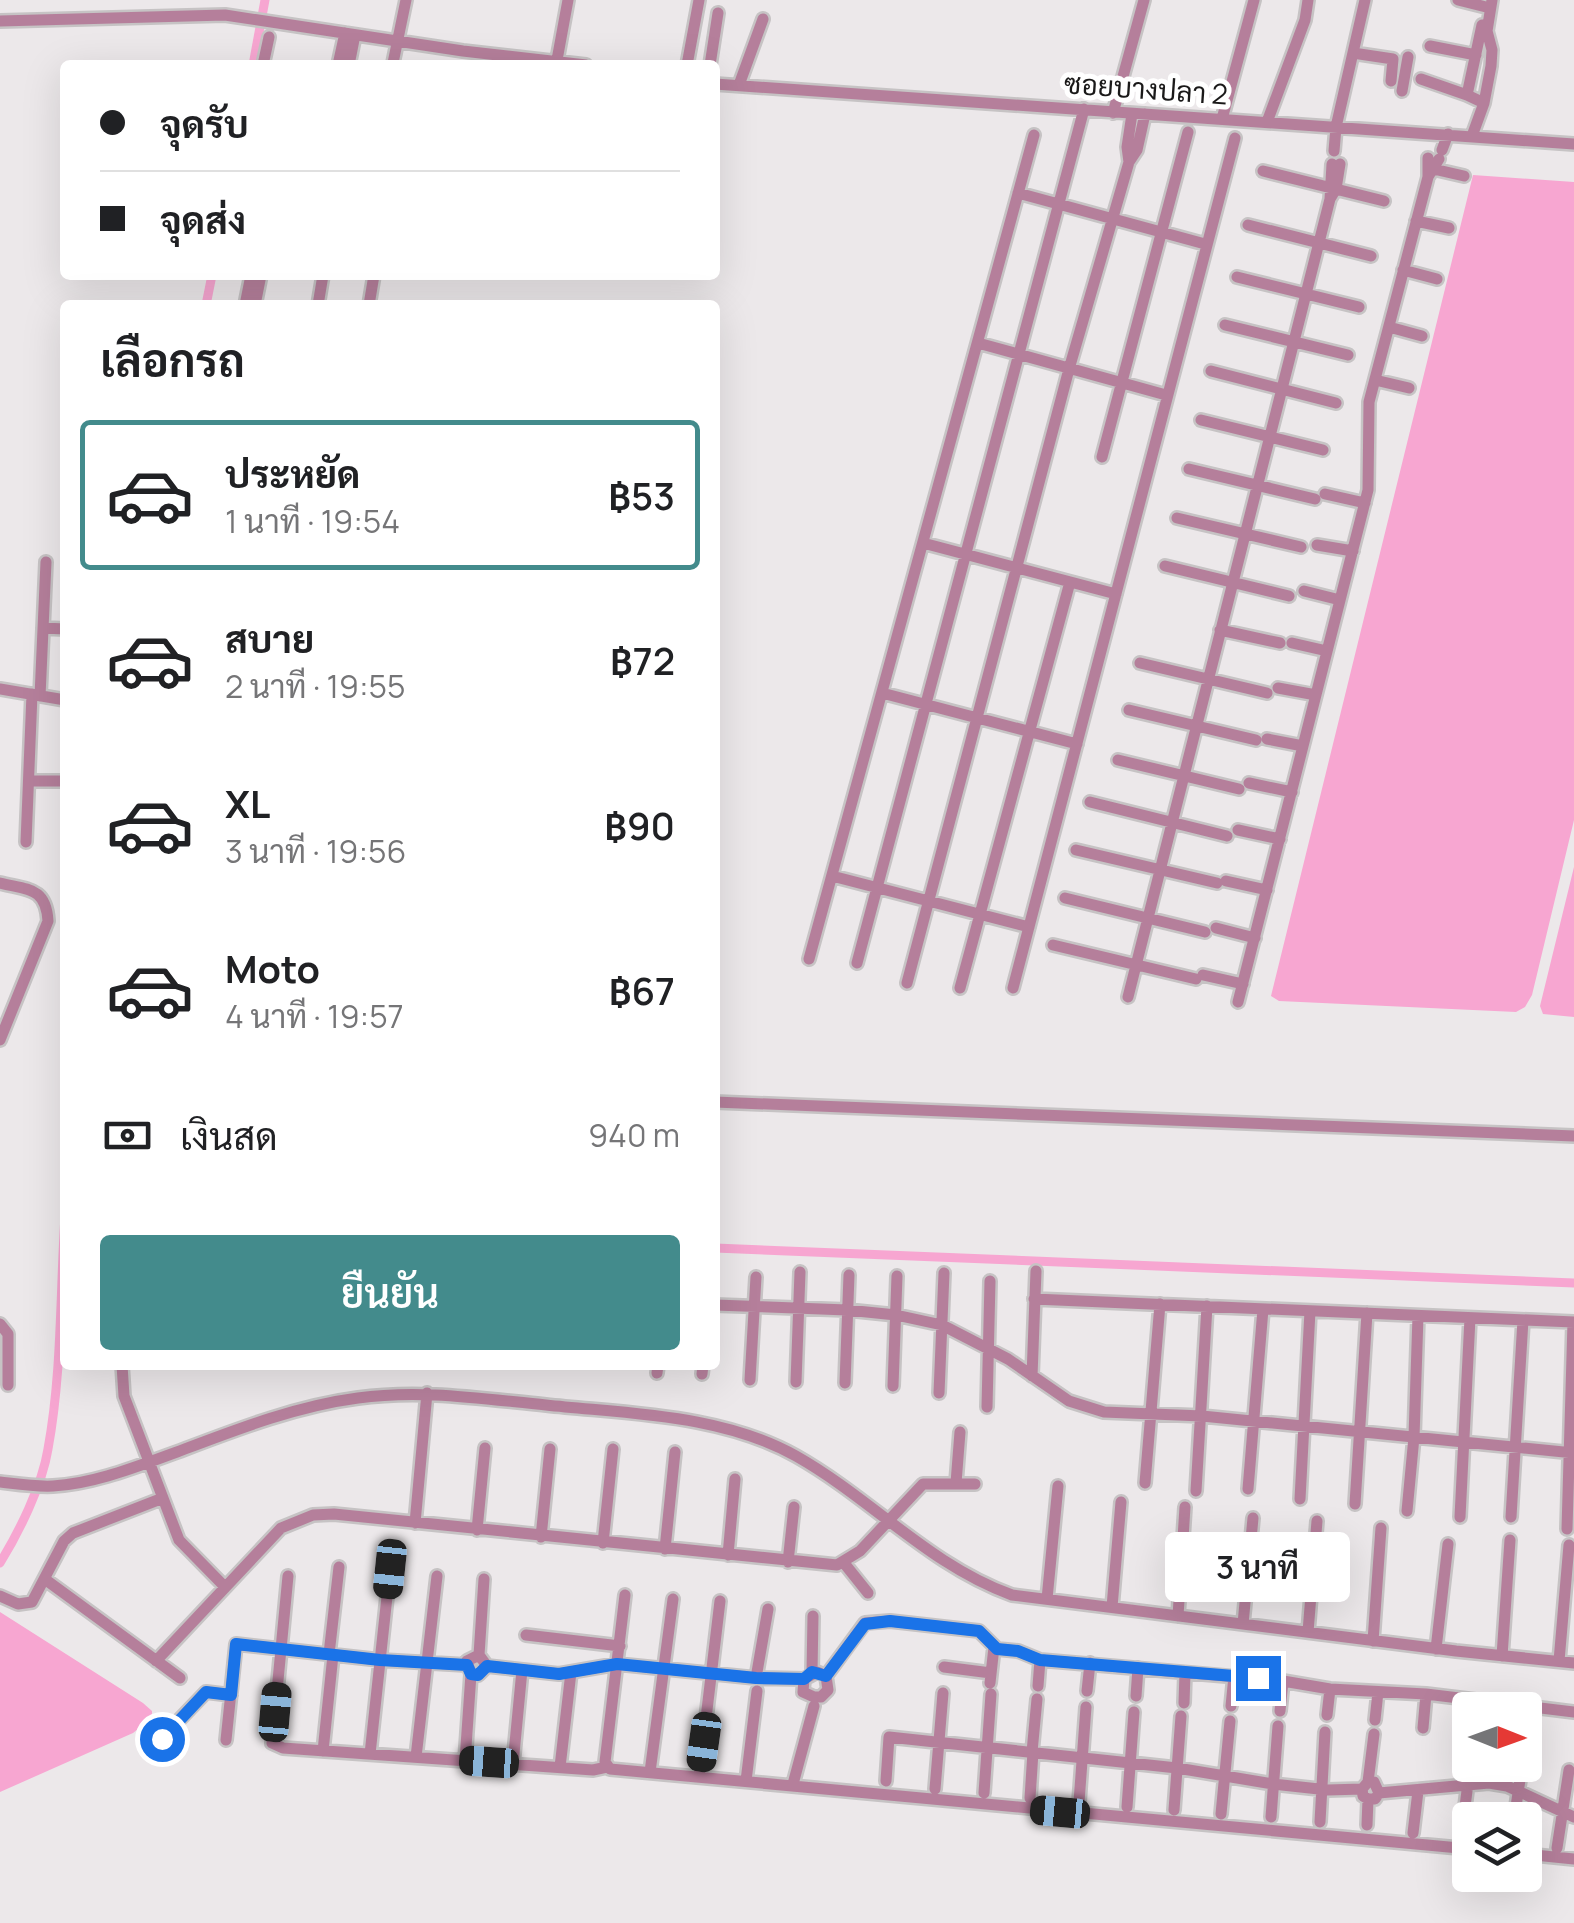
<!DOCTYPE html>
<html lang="th">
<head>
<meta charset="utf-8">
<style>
	body { margin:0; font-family:Manrope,Sarabun,sans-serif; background:#f2f2f2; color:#202124; height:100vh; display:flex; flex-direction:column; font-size:38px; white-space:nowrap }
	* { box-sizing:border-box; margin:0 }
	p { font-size:32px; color:#757577 }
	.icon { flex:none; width:55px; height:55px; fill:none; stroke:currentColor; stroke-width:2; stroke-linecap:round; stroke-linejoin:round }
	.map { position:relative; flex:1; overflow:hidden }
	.sheet { position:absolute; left:60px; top:300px; width:660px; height:1070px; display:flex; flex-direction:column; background:#fff; border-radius:10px; box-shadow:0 10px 40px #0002 }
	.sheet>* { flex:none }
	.hud { position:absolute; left:60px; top:60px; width:660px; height:220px; border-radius:10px; box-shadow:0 10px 40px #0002; display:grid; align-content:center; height:220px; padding:0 40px; background:#fff }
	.needle { width:65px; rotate:91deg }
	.tools { position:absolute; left:1452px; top:1692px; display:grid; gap:20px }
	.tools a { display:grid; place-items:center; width:90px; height:90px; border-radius:10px; background:#fff; box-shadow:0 10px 40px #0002; font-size:50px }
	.end { position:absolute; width:45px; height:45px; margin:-22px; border:12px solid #1a73e8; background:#fff; box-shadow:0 0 0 5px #fff }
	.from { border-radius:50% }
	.bubble { position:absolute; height:70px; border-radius:10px; background:#fff; box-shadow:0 10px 40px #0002; font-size:32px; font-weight:600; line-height:70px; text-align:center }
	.car { position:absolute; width:30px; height:60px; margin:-30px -15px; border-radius:12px; box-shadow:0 0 8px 2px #0007; background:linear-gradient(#222 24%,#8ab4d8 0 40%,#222 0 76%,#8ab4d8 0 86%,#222 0) }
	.hud b { display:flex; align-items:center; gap:35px; height:95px; font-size:38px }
	.hud b+b { border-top:2px solid #e0e0e0 }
	.hud i { width:25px; height:25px; background:#202124 }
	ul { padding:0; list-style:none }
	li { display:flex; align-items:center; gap:30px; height:150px; margin:0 20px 15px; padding:0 20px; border:5px solid transparent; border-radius:10px }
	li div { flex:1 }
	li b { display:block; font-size:38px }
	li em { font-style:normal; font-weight:600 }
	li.active { border-color:#438b8c }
	li>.icon { width:90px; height:90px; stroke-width:1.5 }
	h2 { padding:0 40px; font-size:45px; line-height:120px }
	.pay { display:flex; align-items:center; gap:25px; height:110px; padding:0 40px; font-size:38px }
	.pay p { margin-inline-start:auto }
	.primary-button { display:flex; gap:20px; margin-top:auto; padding:20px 40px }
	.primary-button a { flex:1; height:115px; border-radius:10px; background:#438b8c; color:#fff; font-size:40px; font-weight:600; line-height:115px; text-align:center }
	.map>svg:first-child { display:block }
	.water { fill:#f7a6d1 }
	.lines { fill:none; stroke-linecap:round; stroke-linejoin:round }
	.canal { stroke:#f7a6d1; stroke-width:9 }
	.minor-casing { stroke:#c6c3c4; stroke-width:16 }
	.minor { stroke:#b57f9b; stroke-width:11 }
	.route { stroke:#1a73e8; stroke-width:12 }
	.labels { text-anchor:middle; stroke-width:10; stroke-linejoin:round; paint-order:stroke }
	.street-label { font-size:28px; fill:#1a1919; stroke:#fff }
</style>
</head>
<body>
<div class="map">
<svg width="1574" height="1923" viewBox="0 0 1574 1923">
	<rect width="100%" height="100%" fill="#ece8ea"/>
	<path class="water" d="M1473 175 1574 182V820L1532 995 1525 1007 1516 1012 1279 1001 1271 996Z
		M1574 867V1017L1543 1014 1540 1006Z
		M0 1612 143 1703 152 1711V1718L133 1733 0 1792Z"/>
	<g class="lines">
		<path class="canal" d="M253 65 265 0
			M206 305 212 275
			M715 1248 1574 1283
			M0 1563C19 1532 42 1486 48 1449 62 1373 60 1293 65 1216"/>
		<defs>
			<path id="minor" d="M1458 0 1486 7
				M0 21 225 15 463 51 586 65
				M1482 25 1467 95 1484 103
				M1430 46 1476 55
				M1353 53 1393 59 1391 81
				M557 60 568 0
				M393 63 406 0
				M263 65 269 37
				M338 65 345 33
				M349 65 355 35
				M687 65 699 0
				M710 65 718 13
				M1421 79 1467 95
				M715 84 1574 144
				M739 85 763 19
				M1402 91 1408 57
				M1113 113 1144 0
				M1132 114 1127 147 1129 162 1137 150 1145 114
				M1222 119 1254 0
				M1267 122 1305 20 1308 0
				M1472 136 1484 103 1491 66 1492 50 1487 31 1492 0
				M1442 150 1448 134
				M1334 151 1336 127 1365 0
				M1428 158V177L1439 159
				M1332 164 1330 199 1336 189 1340 164
				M1429 168 1464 176
				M1263 171 1384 201
				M1018 193 1205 244
				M1416 221 1449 228
				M1248 225 1371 256
				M1403 270 1437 279
				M1237 277 1359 307
				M245 305 251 275
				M255 305 261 275
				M318 305 323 275
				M369 305 374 275
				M1225 325 1348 355
				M1389 327 1422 336
				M978 343 1166 395
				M1211 371 1336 403
				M1375 380 1409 388
				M1201 420 1323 450
				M1102 457 1188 132
				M1189 469 1315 499
				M1325 494 1365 503
				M1177 518 1301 547
				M923 543 1116 594
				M1317 545 1353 551
				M1165 566 1289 596
				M1304 591 1340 600
				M43 628 65 629
				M1220 630 1280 643
				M1292 643 1327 651
				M1140 663 1267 693
				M1278 688 1316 695
				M0 689 65 700
				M882 693 1077 744
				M40 696 46 562
				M1129 710 1256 740
				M1267 739 1303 746
				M1118 760 1239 789
				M29 781H65
				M1249 783 1292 792
				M1090 802 1227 836
				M1238 830 1280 839
				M26 842 32 694
				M1076 850 1217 883
				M832 876 1029 927
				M1226 881 1267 890
				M0 883C28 890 46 887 48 921L0 1040
				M1065 898 1205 932
				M1216 928 1255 938
				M1053 945 1196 979
				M809 959 1034 135
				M857 963 1084 109
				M1203 975 1243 984
				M907 983 1069 369 1129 162
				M960 988 1070 582
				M1013 988 1235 138
				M1128 997 1330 199
				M1238 1002 1368 490 1369 402 1428 177
				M715 1102 1574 1136
				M1034 1299 1574 1322
				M715 1305 847 1310 896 1315 942 1325 1008 1359 1069 1401 1104 1412 1202 1416 1574 1453
				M0 1324 8 1334V1385
				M122 1365 124 1396 179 1540 225 1587
				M657 1373 658 1365
				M702 1374 703 1365
				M1032 1376 1036 1271
				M750 1380 756 1277
				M796 1382 800 1272
				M845 1383 849 1275
				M893 1386 897 1276
				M939 1393 944 1273
				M987 1407 990 1281
				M0 1482C17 1484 36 1487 53 1486 94 1484 138 1466 177 1452 235 1430 296 1406 358 1398 421 1389 483 1399 546 1405 630 1414 721 1414 796 1456 872 1499 929 1565 1012 1595L1456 1651 1574 1663
				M956 1483 960 1432
				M1145 1483 1160 1304
				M1248 1489 1263 1309
				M1196 1491 1207 1306
				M1300 1499 1310 1311
				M1355 1504 1367 1313
				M1407 1511 1414 1437 1418 1316
				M1460 1517 1470 1318
				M1511 1517 1523 1320
				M415 1523 427 1393
				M1567 1529 1573 1322
				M477 1530 485 1448
				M541 1537 550 1449
				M603 1543 613 1449
				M665 1549 675 1452
				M728 1555 735 1479
				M788 1562 794 1507
				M844 1563 868 1593
				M288 1576 272 1743 283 1748 593 1770 607 1767
				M46 1580 180 1678
				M625 1595 605 1762 610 1769 1470 1849
				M0 1596 18 1604 32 1602 64 1541 73 1533 163 1498
				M1047 1599 1058 1486
				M1112 1607 1121 1502
				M1178 1616 1185 1507
				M1243 1624 1253 1518
				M1308 1632 1317 1521
				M526 1635 620 1646
				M1373 1641 1381 1528
				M1436 1649 1448 1544
				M329 1654 339 1567
				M479 1655 484 1579
				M1502 1656 1510 1540
				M156 1661 281 1528 313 1515 334 1514 837 1565 860 1551 923 1484H975
				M1559 1661 1569 1545
				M487 1666 478 1675 471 1674 467 1661 479 1655 487 1666 559 1674 617 1664 756 1678 804 1679 817 1672 826 1676
				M944 1667 991 1673
				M812 1672 813 1616
				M756 1678 768 1609
				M804 1679 803 1692 814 1697H821L828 1690 826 1676 865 1623 890 1621 979 1631 997 1649 1018 1651 1040 1660 1283 1681 1330 1689 1426 1694 1574 1712
				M990 1683 994 1647
				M1038 1686 1040 1660
				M1087 1691 1090 1663
				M1136 1696 1138 1668
				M1184 1703 1185 1673
				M1231 1706 1234 1676
				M1280 1711 1283 1681
				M1327 1715 1330 1689
				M1375 1720 1378 1692
				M1423 1728 1426 1694
				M155 1737 161 1739 206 1692 231 1695
				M226 1740 236 1644 380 1660 467 1665
				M323 1751 333 1655
				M1032 1752 1037 1699
				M370 1754 390 1569
				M416 1757 437 1576
				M465 1761 471 1674
				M513 1764 522 1670
				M560 1767 571 1672
				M650 1772 673 1599
				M699 1777 720 1601
				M746 1781 757 1691
				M886 1781 889 1737 1177 1768 1273 1784 1328 1790 1362 1789 1368 1782H1374L1379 1793
				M1368 1782 1374 1734
				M793 1784 814 1706
				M935 1789 943 1693
				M1362 1789 1363 1796 1368 1799H1375L1379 1793 1489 1783 1507 1786 1574 1817
				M984 1793 991 1694
				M1030 1798 1033 1752
				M1079 1802 1086 1707
				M1127 1807 1134 1712
				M1174 1810 1181 1716
				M1221 1814 1230 1721
				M1271 1817 1278 1726
				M1514 1820 1521 1773
				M1320 1822 1325 1732
				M1367 1825 1368 1799
				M1413 1833 1418 1791
				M1461 1838 1468 1783
				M1557 1848 1569 1770
				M1525 1854 1574 1859"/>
		</defs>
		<use href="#minor" class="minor-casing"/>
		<use href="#minor" class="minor"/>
	</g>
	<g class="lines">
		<path class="route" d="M162 1739 206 1692 231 1695 236 1644 380 1660 467 1665 471 1674 478 1675 487 1666 559 1674 617 1664 756 1678 804 1679 812 1672 826 1676 865 1624 890 1621 979 1631 997 1649 1018 1651 1040 1660 1258 1678"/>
	</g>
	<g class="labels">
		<g class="street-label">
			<text transform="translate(1146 89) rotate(4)" y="10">ซอยบางปลา 2</text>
		</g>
	</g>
</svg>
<div class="tools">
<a><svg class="needle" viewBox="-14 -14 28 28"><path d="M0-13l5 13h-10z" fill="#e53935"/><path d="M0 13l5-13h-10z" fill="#757577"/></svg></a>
<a><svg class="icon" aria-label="layers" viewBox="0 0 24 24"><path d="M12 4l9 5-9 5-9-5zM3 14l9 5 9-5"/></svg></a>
</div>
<i class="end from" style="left:162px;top:1739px"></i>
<i class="end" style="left:1258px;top:1678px"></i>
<div class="bubble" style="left:1165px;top:1532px;width:185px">3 นาที</div>
<i class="car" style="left:390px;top:1569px;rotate:186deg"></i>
<i class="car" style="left:275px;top:1712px;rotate:5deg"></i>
<i class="car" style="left:704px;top:1742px;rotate:188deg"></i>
<i class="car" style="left:489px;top:1762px;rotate:274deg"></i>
<i class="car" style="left:1060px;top:1812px;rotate:275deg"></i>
<div class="hud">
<b><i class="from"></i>จุดรับ</b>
<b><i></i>จุดส่ง</b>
</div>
<section class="sheet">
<h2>เลือกรถ</h2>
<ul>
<li class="active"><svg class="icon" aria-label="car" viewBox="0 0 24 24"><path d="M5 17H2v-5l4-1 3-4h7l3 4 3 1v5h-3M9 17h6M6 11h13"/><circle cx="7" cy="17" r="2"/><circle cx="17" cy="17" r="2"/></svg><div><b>ประหยัด</b><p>1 นาที · 19:54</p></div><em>฿53</em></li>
<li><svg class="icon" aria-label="car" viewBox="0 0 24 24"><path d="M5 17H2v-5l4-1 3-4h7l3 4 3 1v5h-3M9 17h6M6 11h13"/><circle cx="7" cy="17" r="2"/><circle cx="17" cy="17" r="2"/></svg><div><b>สบาย</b><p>2 นาที · 19:55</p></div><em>฿72</em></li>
<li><svg class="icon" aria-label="car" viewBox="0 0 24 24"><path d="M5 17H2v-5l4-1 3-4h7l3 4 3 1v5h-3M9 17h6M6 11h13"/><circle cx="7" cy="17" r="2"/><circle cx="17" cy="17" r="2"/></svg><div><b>XL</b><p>3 นาที · 19:56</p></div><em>฿90</em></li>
<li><svg class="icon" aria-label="car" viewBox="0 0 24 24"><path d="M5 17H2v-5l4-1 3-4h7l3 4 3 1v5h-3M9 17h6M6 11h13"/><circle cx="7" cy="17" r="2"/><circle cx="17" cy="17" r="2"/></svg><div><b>Moto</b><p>4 นาที · 19:57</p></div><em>฿67</em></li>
</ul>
<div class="pay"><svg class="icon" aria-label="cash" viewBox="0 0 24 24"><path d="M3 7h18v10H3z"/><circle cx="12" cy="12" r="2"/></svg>เงินสด<p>940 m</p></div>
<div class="primary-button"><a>ยืนยัน</a></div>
</section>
</div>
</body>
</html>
